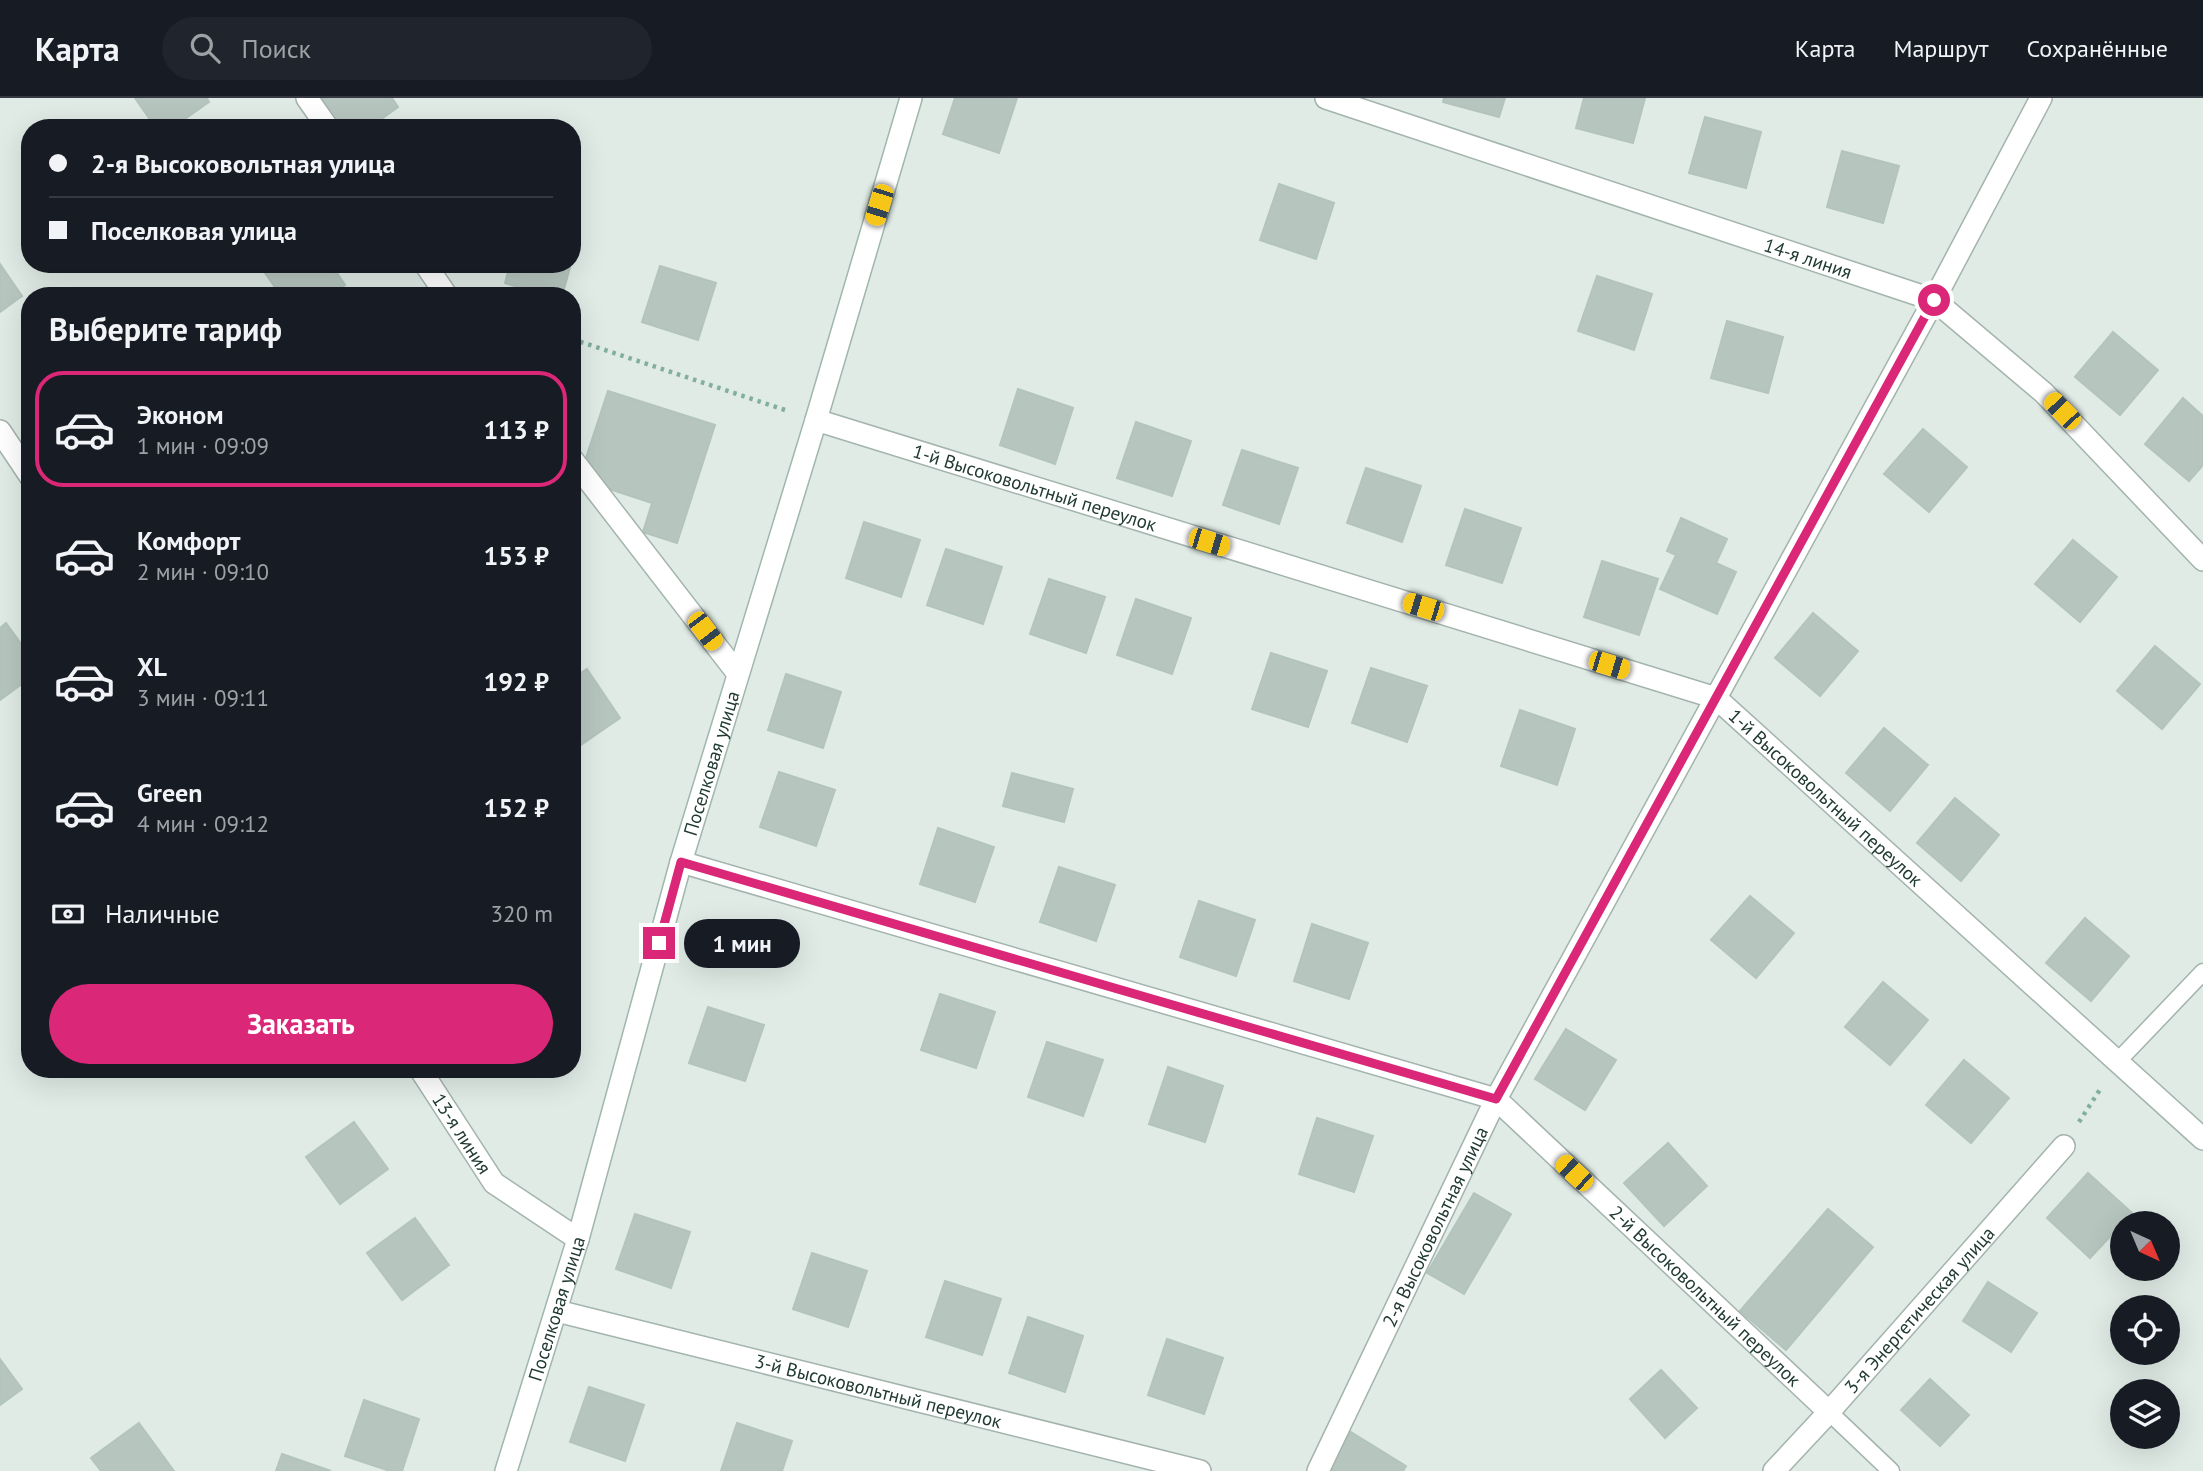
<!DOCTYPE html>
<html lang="ru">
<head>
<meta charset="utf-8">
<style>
	body { margin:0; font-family:"PT Sans",sans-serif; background:#20242c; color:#f1f3f6; height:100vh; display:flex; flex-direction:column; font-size:26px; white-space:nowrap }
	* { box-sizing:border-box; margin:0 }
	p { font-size:23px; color:#9ea1a6 }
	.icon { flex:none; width:38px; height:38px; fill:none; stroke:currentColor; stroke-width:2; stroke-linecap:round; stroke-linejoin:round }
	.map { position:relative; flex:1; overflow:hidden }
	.details { position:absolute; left:21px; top:189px; width:560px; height:791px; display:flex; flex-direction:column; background:#171b24; border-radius:28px; box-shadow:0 7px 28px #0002 }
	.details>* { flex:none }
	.hud { position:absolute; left:21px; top:21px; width:560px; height:154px; border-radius:28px; box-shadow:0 7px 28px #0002; display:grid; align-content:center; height:154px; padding:0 28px; background:#171b24 }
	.needle { width:46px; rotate:136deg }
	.controls { position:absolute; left:2110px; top:1113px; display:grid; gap:14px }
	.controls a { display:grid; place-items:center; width:70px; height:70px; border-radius:50%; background:#171b24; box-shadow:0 7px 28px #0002; font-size:35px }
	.end { position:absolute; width:32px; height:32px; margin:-16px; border:9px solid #db2777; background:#fff; box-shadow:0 0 0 4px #fff }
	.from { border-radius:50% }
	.bubble { position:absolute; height:49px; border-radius:24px; background:#171b24; box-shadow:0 7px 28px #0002; font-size:23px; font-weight:700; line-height:49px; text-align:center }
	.car { position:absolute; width:21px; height:42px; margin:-21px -10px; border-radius:9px; box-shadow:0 0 5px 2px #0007; background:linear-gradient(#f5c518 24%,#345 0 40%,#f5c518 0 76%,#345 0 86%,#f5c518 0) }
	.hud b { display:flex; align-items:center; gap:24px; height:66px; font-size:26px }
	.hud b+b { border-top:2px solid #363941 }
	.hud i { width:18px; height:18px; background:#f1f3f6 }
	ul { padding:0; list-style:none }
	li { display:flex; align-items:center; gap:21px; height:116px; margin:0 14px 10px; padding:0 14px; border:4px solid transparent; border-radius:28px }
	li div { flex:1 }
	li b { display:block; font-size:26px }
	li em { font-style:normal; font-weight:700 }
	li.on { border-color:#db2777 }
	li>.icon { width:63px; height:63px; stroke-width:1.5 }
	h2 { padding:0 28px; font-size:32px; line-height:84px }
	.pay { display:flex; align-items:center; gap:18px; height:77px; padding:0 28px; font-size:26px }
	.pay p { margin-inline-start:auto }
	.action { display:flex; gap:14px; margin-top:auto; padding:14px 28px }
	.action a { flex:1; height:80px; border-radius:42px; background:#db2777; color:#fff; font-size:28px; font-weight:700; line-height:80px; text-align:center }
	header { display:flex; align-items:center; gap:42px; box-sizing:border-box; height:98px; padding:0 35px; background:#171b24; border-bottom:2px solid #363941 }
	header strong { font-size:33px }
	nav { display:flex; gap:38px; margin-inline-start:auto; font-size:24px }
	.search { width:490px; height:63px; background:#20242c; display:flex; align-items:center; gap:18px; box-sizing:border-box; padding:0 24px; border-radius:38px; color:#9ea1a6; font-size:26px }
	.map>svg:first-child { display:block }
	.building { fill:#b6c6bf; stroke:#b3c4bd; stroke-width:2 }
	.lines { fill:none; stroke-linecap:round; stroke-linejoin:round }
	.lane-casing { stroke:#a3b3ad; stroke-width:19 }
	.street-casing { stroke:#a3b3ad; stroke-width:24 }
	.secondary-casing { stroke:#9fb7ad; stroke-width:24 }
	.path { stroke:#81ae9e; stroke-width:4.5; stroke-dasharray:3.5 5; stroke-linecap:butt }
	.lane { stroke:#fff; stroke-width:16 }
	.street { stroke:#fff; stroke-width:21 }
	.secondary { stroke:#fff; stroke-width:21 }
	.route { stroke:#db2777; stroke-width:9 }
	.labels { text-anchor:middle; stroke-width:6; stroke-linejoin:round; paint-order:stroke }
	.street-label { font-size:19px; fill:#213b33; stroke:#f1f8f4 }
</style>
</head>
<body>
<header>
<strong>Карта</strong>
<div class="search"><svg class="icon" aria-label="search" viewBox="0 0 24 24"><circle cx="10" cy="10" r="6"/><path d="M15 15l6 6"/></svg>Поиск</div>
<nav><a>Карта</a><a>Маршрут</a><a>Сохранённые</a></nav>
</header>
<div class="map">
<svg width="2203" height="1373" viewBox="0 0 2203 1373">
	<rect width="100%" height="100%" fill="#e0ebe6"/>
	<path class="building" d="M135 0H207L209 4 172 30H156Z
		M320 0H392L398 9 369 30H341Z
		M955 0H1017L999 55 943 36Z
		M1444 0H1505L1499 19 1443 4Z
		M1584 0H1645L1633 45 1576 30Z
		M1705 19 1761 34 1746 90 1689 75Z
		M1842 53 1899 68 1883 125 1827 109Z
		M1279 86 1334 105 1316 161 1260 142Z
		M0 166 22 198 0 214Z
		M271 166H331L345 187 329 198H281L263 172Z
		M510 166H571L562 198H546L505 185Z
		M660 168 716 185 698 242 642 224Z
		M1597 178 1652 196 1634 252 1578 233Z
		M1727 223 1783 239 1768 295 1711 280Z
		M2113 234 2158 272 2120 317 2075 279Z
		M1018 291 1073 310 1055 366 1000 347Z
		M608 293 715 327 677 445 643 434 652 405 579 381Z
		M2183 300 2203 318V367L2189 383 2145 346Z
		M1136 324 1191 343 1172 398 1117 380Z
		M1923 331 1967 369 1929 414 1884 376Z
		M1242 352 1298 370 1279 426 1223 407Z
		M1366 370 1421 388 1402 444 1347 425Z
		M1465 411 1521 430 1502 485 1446 467Z
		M1681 420 1727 441 1716 465 1736 474 1717 516 1660 491 1676 457 1667 453Z
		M864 424 920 442 901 499 846 480Z
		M2073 442 2117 479 2080 524 2035 486Z
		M946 451 1002 469 983 526 927 507Z
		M1602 463 1658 481 1639 537 1584 519Z
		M1049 481 1105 499 1086 555 1030 536Z
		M1136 501 1191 520 1172 576 1117 557Z
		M1813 515 1858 553 1820 598 1775 560Z
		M6 525 30 558V580L0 602V530Z
		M2155 548 2200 586 2162 631 2117 593Z
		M1271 555 1327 573 1308 629 1252 611Z
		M1371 570 1427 588 1407 644 1352 625Z
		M587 571 620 620 572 653V581Z
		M786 576 841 594 823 650 768 632Z
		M1520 612 1575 631 1557 687 1501 668Z
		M1884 630 1928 667 1890 713 1846 675Z
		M779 674 835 692 816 748 760 729Z
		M1012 675 1073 691 1064 724 1003 708Z
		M1955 700 1999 737 1961 783 1917 745Z
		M938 730 994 749 975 804 920 786Z
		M1059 769 1115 787 1096 843 1040 824Z
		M1750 798 1794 835 1756 880 1711 842Z
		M1199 803 1255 822 1236 878 1180 859Z
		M2085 820 2129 858 2091 903 2046 865Z
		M1312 826 1368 845 1349 901 1294 883Z
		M1883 884 1928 922 1890 967 1845 929Z
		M940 896 995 914 976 970 921 952Z
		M708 909 764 927 745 983 689 965Z
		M1566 931 1616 962 1585 1012 1535 981Z
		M1047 944 1103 962 1083 1018 1028 999Z
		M1964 962 2009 1000 1971 1045 1926 1007Z
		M1168 969 1223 988 1205 1044 1149 1026Z
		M1317 1020 1373 1038 1354 1094 1299 1076Z
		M354 1024 388 1071 340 1106 306 1059Z
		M1668 1045 1707 1088 1664 1128 1624 1085Z
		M2088 1075 2132 1115 2090 1160 2047 1120Z
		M1474 1095 1511 1116 1464 1196 1427 1175Z
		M1828 1111 1873 1149 1786 1252 1740 1213Z
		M635 1116 690 1134 671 1190 616 1171Z
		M415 1120 449 1167 402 1202 367 1155Z
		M812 1155 867 1173 848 1229 793 1211Z
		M945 1183 1001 1201 982 1257 926 1239Z
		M1988 1184 2037 1215 2011 1254 1963 1223Z
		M1028 1219 1083 1238 1065 1294 1009 1275Z
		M1167 1241 1223 1260 1204 1316 1148 1297Z
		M0 1261 22 1291 0 1307Z
		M1661 1272 1697 1310 1665 1340 1630 1301Z
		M1930 1281 1969 1317 1940 1348 1901 1312Z
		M589 1289 644 1307 625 1363 570 1344Z
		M364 1302 419 1321 402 1373H390L345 1358Z
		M139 1325 174 1373H101L91 1360Z
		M737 1325 792 1343 782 1373H721Z
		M1351 1334 1406 1368 1403 1373H1327Z
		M282 1356 331 1373H276Z"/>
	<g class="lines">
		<defs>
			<path id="lane" d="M2118 963 2203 874
				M1829 1314 1891 1373"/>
			<g id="street">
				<path d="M307 0 328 30"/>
				<path id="s1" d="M1326 0 1934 202 2044 295 2203 462"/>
				<path d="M425 166 447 198"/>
				<path id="s2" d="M816 322 1716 600 2203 1041"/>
				<path d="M0 333 30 378"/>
				<path d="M572 361 738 576"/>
				<path id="s3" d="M681 764 1496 1001 1829 1314"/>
				<path id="s4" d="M420 971 494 1085 578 1141"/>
				<path id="s5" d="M557 1213 1200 1373"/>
				<path id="s6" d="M1318 1373 1496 1001 1934 202 2041 0"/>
				<path id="s7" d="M1774 1373 1829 1314 2064 1048"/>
			</g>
			<g id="secondary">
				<path id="s8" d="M506 1373 578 1141 681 764 816 322 911 0"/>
			</g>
		</defs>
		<use href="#lane" class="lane-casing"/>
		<use href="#street" class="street-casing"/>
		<use href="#secondary" class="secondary-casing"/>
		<path class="path" d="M572 241 788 313
			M2079 1024 2101 990"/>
		<use href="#lane" class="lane"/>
		<use href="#street" class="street"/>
		<use href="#secondary" class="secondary"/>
	</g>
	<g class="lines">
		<path class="route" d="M659 845 681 764 1496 1001 1934 202"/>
	</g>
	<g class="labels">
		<g class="street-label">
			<text dy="7" stroke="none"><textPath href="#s1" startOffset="508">14-я линия</textPath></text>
			<text dy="7" stroke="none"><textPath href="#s2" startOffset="229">1-й Высоковольтный переулок</textPath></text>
			<text dy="7" stroke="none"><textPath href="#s8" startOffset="737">Поселковая улица</textPath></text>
			<text dy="7" stroke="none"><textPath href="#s2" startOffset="1090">1-й Высоковольтный переулок</textPath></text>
			<text dy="7" stroke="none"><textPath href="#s4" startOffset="77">13-я линия</textPath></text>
			<text dy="7" stroke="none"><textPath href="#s6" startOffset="271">2-я Высоковольтная улица</textPath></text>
			<text dy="7" stroke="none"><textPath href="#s3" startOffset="1136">2-й Высоковольтный переулок</textPath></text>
			<text dy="7" stroke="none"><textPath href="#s8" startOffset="170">Поселковая улица</textPath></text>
			<text dy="7" stroke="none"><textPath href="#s7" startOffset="217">3-я Энергетическая улица</textPath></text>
			<text dy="7" stroke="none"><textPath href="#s5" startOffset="331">3-й Высоковольтный переулок</textPath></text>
		</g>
	</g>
</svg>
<div class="controls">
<a><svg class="needle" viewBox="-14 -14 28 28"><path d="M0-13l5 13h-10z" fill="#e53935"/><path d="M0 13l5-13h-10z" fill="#9ea1a6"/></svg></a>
<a><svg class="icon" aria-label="locate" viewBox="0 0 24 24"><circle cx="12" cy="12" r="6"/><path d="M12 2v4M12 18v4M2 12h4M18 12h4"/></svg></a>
<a><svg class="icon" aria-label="layers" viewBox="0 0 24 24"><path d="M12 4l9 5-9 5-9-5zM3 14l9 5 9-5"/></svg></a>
</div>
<i class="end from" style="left:1934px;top:202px"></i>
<i class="end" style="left:659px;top:845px"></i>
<div class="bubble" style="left:684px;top:821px;width:116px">1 мин</div>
<i class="car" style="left:879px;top:107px;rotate:197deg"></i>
<i class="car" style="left:2062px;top:313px;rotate:316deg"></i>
<i class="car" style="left:1209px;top:444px;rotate:107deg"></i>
<i class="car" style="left:1423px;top:509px;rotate:287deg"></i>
<i class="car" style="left:705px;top:533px;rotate:143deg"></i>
<i class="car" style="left:1609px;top:567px;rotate:107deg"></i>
<i class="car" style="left:1574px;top:1075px;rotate:313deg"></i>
<div class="hud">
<b><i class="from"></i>2-я Высоковольтная улица</b>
<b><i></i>Поселковая улица</b>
</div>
<section class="details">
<h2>Выберите тариф</h2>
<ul>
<li class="on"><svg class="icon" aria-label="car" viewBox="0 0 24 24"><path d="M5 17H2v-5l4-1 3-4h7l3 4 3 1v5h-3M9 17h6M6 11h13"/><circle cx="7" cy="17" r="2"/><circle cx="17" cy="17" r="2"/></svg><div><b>Эконом</b><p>1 мин · 09:09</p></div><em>113 ₽</em></li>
<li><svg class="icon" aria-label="car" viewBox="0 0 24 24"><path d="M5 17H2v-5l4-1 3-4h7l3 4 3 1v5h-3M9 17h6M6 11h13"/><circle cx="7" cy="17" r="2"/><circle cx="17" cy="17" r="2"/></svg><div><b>Комфорт</b><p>2 мин · 09:10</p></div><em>153 ₽</em></li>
<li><svg class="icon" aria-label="car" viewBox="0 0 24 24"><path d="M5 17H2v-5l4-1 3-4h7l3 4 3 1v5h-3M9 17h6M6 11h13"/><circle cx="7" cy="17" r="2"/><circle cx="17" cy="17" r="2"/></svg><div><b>XL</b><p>3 мин · 09:11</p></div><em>192 ₽</em></li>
<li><svg class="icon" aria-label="car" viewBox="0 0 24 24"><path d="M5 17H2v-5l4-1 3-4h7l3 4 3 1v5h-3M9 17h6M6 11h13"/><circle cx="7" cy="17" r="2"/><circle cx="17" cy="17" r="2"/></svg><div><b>Green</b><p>4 мин · 09:12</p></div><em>152 ₽</em></li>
</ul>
<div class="pay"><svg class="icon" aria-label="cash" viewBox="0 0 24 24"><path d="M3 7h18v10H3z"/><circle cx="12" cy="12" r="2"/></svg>Наличные<p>320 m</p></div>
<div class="action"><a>Заказать</a></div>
</section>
</div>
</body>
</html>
